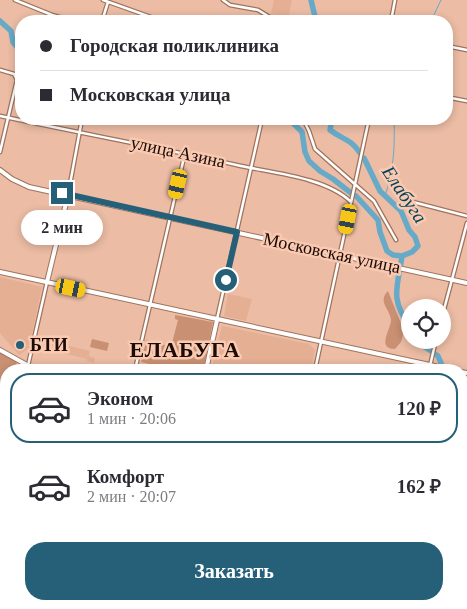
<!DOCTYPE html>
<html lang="ru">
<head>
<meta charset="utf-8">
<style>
	body { margin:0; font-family:Georgia,serif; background:#f7f7f7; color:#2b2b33; height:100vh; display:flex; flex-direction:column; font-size:19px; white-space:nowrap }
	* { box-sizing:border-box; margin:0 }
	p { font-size:16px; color:#7c7c81 }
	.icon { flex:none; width:28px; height:28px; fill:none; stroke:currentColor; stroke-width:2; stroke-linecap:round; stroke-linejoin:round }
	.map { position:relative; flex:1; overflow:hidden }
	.details { position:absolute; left:0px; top:364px; width:468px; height:246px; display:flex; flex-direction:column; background:#fff; border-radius:20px 20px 0 0; box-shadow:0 2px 8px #0003 }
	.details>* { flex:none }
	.guide { position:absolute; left:15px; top:15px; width:438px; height:110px; border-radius:20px; box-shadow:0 2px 8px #0003; display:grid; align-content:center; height:110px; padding:0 25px; background:#fff }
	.buttons { position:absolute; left:401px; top:299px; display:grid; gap:10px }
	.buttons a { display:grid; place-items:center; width:50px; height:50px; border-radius:50%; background:#fff; box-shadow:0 2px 8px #0003; font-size:25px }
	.end { position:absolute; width:22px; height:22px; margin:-11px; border:6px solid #256078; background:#fff; box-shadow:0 0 0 2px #fff }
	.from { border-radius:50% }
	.bubble { position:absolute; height:35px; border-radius:18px; background:#fff; box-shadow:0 2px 8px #0003; font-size:16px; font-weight:800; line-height:35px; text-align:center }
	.car { position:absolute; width:15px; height:30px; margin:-15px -8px; border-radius:6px; box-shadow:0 0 4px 1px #0007; background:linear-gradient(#f5c518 24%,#345 0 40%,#f5c518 0 76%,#345 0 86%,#f5c518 0) }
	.guide b { display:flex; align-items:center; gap:18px; height:48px; font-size:19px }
	.guide b+b { border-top:1px solid #e1e1e2 }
	.guide i { width:12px; height:12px; background:#2b2b33 }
	ul { padding:9px 0 0; list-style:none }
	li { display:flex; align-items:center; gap:15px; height:70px; margin:0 10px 8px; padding:0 15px; border:2px solid transparent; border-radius:20px }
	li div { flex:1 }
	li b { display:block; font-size:19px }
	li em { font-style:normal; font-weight:800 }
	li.on { border-color:#256078 }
	li>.icon { width:45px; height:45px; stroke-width:1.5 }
	.button { display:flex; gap:10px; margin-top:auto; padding:10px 25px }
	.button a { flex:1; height:58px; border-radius:20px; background:#256078; color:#fff; font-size:20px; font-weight:800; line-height:58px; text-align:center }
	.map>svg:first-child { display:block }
	.built { fill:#e5af94 }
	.green { fill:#c99073 }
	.water { fill:#66aac8 }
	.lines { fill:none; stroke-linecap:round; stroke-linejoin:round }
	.stream { stroke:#66aac8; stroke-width:1 }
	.river { stroke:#66aac8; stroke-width:5.5 }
	.street-casing { stroke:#9f735d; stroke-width:5 }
	.secondary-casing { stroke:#9f735d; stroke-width:6 }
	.street { stroke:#fff; stroke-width:2.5 }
	.secondary { stroke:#fff; stroke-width:4 }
	.route { stroke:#256078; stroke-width:6 }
	.poi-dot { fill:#256078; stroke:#f9c9b1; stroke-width:2 }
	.labels { text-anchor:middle; stroke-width:5; stroke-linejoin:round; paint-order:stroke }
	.street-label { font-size:18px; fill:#1b0b04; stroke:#f9c9b1 }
	.poi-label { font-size:18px; font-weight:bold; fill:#1b0b04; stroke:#f9c9b1; text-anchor:start }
	.water-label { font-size:19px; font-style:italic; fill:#034156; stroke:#f9c9b1 }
	.district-label { font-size:22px; font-weight:bold; letter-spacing:1px; fill:#1b0b04; stroke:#f9c9b1 }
</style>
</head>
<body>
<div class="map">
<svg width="467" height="609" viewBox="0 0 467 609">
	<rect width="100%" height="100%" fill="#ecbca4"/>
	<path class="built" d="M274 0H292L288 19 287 17 271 14Z
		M0 277 42 287 29 348 19 355 0 333Z
		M228 294 252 299 246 321 224 316Z
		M222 326 309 344 315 350 311 370H211Z
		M53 342 90 351 89 356 95 358 94 363 87 361V359L58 352 59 347 52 346Z"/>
	<path class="green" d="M388 291 404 331 401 342 395 349C376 349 391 329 391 320 390 309 377 302 388 291Z
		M175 315 213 322 203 370H171L141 362 146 340 171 347 178 320 175 319Z
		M92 339 109 343 107 351 90 347Z
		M0 351 16 361 17 366 21 370H6V446H0Z
		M6 519V552L0 543V523Z
		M0 562 6 569V604H16L17 609H0Z
		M53 604H202L199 609H53Z"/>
	<path class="water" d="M98 604H145V609H98Z"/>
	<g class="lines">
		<path class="stream" d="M431 21 441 0
			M385 196C394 170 395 145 394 119"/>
		<path class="river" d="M311 0 316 21
			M0 21 11 31 13 42 21 52
			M205 119 220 122 241 119
			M289 119 302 132 305 152 309 161 320 171 333 179 351 193
			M332 119 330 130C343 140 350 138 360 153
			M364 158 380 191 401 211 409 230 415 237 418 246 412 252 402 256C398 286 389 299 410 326
			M356 196 378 220 380 232 387 251 393 255 402 256
			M418 340 419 343 431 351
			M435 354 438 356 444 370
			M461 388C467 399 466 421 461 434
			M461 556 467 562"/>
		<defs>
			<path id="street" d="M15 0 52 15 73 21
				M103 0 162 21
				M223 0 230 5 258 10 276 21
				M102 21 108 2
				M391 21 395 0
				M447 46 467 50
				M0 70 14 74 17 80 21 81
				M446 97 467 101
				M0 116C80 133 161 148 241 166 274 173 327 178 351 202
				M303 119 309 131 315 149 374 201 396 240
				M0 152 17 80
				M68 195 82 119
				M403 196 405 199 409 201 467 216
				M442 317 467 223
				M217 319 262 119
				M27 370 47 282
				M135 370 185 153
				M315 370 369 119
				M429 370 436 340
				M0 450H6
				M0 477 6 478"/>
			<path id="secondary" d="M0 170 12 179 29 187 467 283
				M0 272 453 370
				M47 282 68 195
				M0 350 36 370
				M206 370 217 320
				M461 372 467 373
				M461 463 467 464"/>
		</defs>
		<use href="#street" class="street-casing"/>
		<use href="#secondary" class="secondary-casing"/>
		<use href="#street" class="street"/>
		<use href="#secondary" class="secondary"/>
	</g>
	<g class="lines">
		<path class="route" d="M62 193 237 232 226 280"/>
	</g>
	<circle class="poi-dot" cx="20" cy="345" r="5"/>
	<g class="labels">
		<g class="street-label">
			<text transform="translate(178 152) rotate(12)" y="6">улица Азина</text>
			<text transform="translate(332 253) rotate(12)" y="6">Московская улица</text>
		</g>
		<g class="poi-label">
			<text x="30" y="351">БТИ</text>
		</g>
		<g class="water-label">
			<text transform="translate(405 194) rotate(56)" y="7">Елабуга</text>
		</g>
		<g class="district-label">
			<text x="185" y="357">ЕЛАБУГА</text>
		</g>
	</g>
</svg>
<div class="buttons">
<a><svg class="icon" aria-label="locate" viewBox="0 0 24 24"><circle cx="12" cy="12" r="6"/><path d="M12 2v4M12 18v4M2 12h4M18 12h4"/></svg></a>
</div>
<i class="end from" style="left:226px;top:280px"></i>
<i class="end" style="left:62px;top:193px"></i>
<div class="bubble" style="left:21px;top:210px;width:82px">2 мин</div>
<i class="car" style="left:178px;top:184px;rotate:193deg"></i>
<i class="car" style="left:348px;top:219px;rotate:191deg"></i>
<i class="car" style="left:71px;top:288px;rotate:102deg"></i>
<div class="guide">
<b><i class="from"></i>Городская поликлиника</b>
<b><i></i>Московская улица</b>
</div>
<section class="details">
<ul>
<li class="on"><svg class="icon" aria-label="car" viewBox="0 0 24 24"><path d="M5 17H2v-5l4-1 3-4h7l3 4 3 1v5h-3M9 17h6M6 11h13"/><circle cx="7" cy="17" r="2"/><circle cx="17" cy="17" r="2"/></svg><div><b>Эконом</b><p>1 мин · 20:06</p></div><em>120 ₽</em></li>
<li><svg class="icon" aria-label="car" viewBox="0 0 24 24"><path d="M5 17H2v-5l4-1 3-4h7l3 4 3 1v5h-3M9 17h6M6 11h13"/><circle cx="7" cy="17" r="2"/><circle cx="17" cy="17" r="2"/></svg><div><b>Комфорт</b><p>2 мин · 20:07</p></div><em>162 ₽</em></li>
</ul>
<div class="button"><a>Заказать</a></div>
</section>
</div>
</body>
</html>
